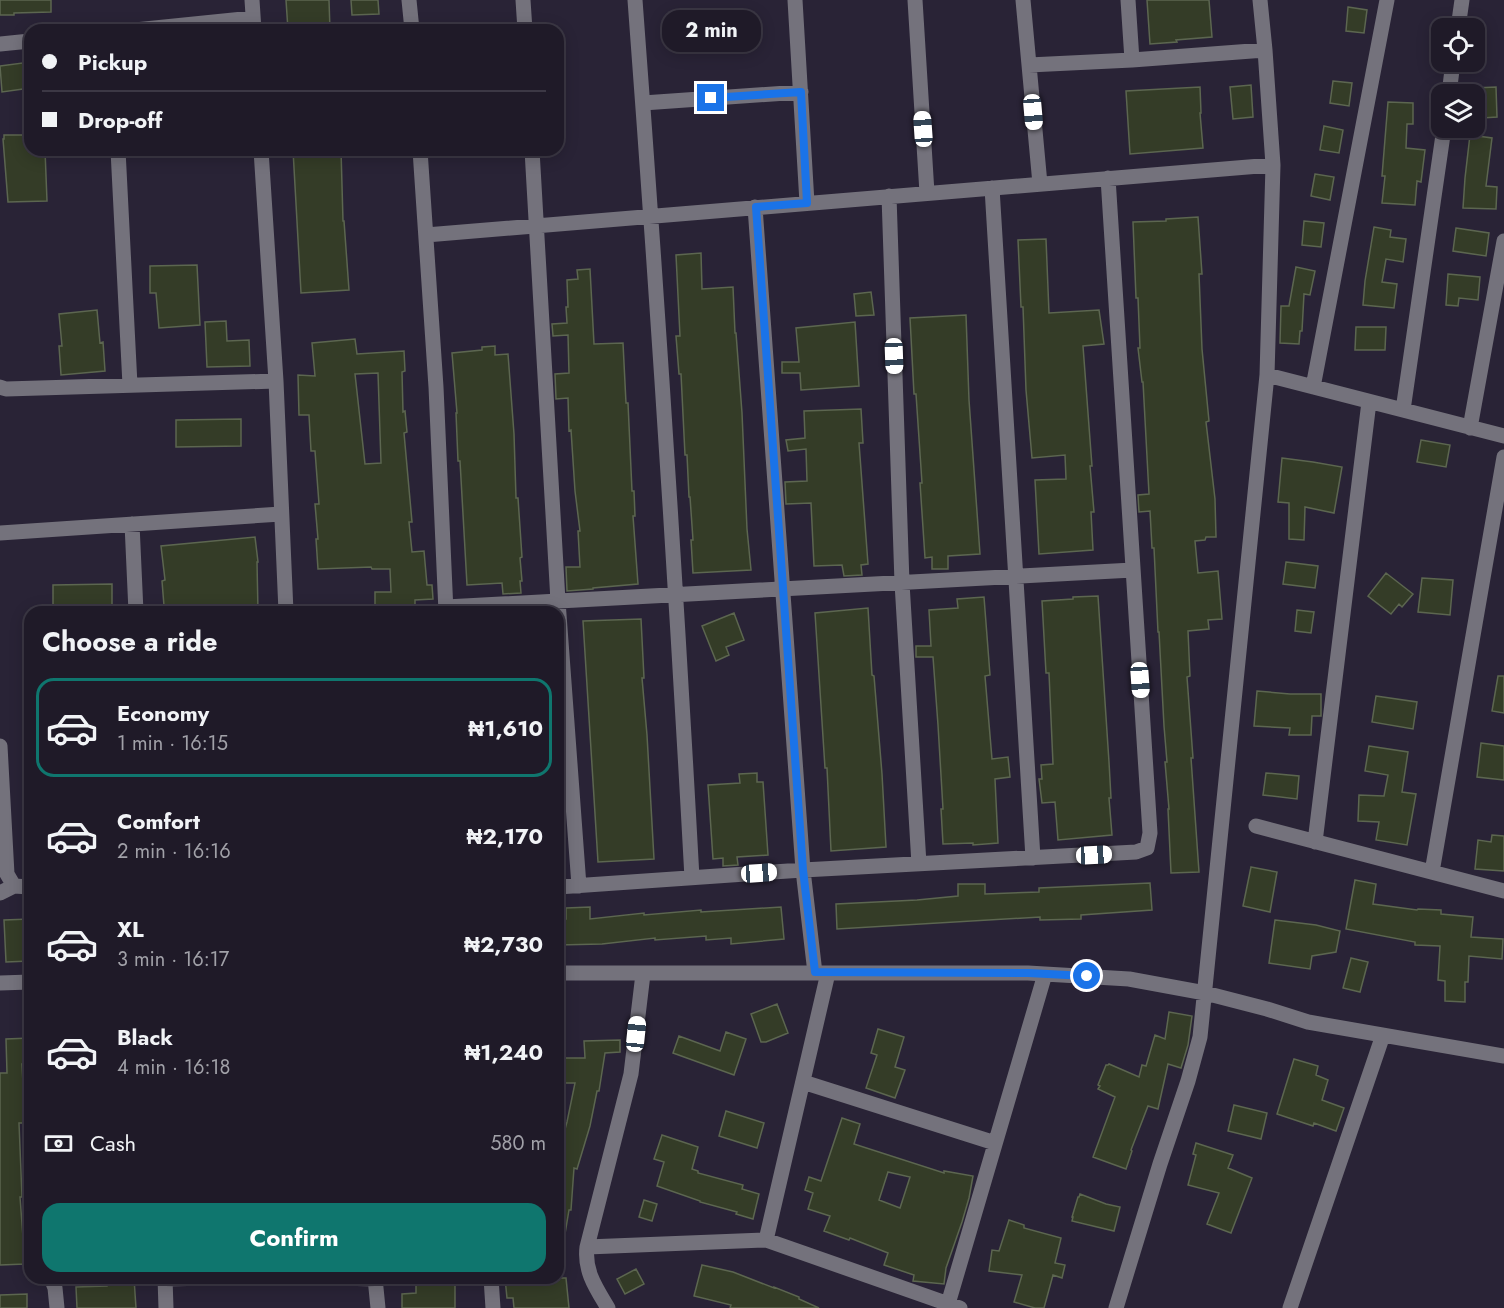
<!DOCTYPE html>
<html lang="en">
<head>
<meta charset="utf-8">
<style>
	body { margin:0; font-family:Jost,sans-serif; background:#272330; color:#f1f3f6; height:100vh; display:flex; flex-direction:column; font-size:22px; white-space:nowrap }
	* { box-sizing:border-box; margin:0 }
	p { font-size:20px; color:#a1a1a8 }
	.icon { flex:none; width:33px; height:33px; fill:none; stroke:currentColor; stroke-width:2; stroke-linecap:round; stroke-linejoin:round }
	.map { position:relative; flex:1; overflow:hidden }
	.panel { position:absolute; left:24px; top:606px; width:540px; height:678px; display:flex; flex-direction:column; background:#1f1a28; border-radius:18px; box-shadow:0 3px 15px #0003,0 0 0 2px #3c3845 }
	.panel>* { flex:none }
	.hud { position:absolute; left:24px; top:24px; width:540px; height:132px; border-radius:18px; box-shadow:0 3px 15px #0003,0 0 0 2px #3c3845; display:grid; align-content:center; height:132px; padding:0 18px; background:#1f1a28 }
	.controls { position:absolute; left:1431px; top:18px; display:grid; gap:12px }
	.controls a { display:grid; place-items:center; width:54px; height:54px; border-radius:12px; background:#1f1a28; box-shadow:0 3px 15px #0003,0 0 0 2px #3c3845; font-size:30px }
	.end { position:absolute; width:27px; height:27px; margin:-14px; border:8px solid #1a73e8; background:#fff; box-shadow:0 0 0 3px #fff }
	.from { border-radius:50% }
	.bubble { position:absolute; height:42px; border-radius:18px; background:#1f1a28; box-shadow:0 3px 15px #0003,0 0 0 2px #3c3845; font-size:20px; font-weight:700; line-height:42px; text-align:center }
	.car { position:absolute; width:18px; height:36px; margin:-18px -9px; border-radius:8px; box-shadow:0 0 4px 2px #0007; background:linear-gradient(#fff 24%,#345 0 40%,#fff 0 76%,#345 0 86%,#fff 0) }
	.hud b { display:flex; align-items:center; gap:21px; height:57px; font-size:22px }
	.hud b+b { border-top:2px solid #3c3845 }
	.hud i { width:15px; height:15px; background:#f1f3f6 }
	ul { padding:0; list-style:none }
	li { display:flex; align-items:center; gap:18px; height:99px; margin:0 12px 9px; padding:0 6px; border:3px solid transparent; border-radius:18px }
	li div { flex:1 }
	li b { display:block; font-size:22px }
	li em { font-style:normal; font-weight:700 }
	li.current { border-color:#0f766e }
	li>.icon { width:54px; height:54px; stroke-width:1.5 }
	h2 { padding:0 18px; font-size:27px; line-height:72px }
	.pay { display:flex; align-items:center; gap:15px; height:66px; padding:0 18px; font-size:22px }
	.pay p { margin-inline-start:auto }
	.primary-button { display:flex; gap:12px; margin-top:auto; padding:12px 18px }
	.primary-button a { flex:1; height:69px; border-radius:18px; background:#0f766e; color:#fff; font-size:24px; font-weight:700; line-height:69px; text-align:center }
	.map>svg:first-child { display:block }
	.building { fill:#343c27; stroke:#5c6650; stroke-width:1.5; fill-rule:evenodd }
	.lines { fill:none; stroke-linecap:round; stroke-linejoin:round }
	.minor { stroke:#74727c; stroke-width:15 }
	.route { stroke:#1a73e8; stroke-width:8 }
</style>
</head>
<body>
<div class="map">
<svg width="1504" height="1308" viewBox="0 0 1504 1308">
	<rect width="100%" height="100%" fill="#292336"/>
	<path class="building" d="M0 0H51V12L14 13V15H0Z
		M286 0H329L330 30H288Z
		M351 0H378L379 14 352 15Z
		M1147 0H1209L1212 37 1176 40 1177 42 1150 44Z
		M1348 7 1367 10 1364 33 1346 31Z
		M30 62V88L2 92 0 66Z
		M1333 81 1352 83 1349 106 1330 103Z
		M1251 85 1253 117 1233 119 1230 87Z
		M1200 87 1201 113H1200L1203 148 1130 154 1126 91Z
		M1496 87 1497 117 1482 118 1481 103H1475L1474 88Z
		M1388 102 1413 103V124H1407L1406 148 1425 150 1421 182 1417 181 1415 205 1382 203 1385 176H1382Z
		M1324 126 1343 130 1339 153 1320 150Z
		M4 135H30V150H45L47 201 8 202 3 139H4Z
		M1470 135 1492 138 1486 186 1497 187 1496 209 1463 208 1465 178Z
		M293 150H341L343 221H344L349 290 301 293Z
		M1315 174 1334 177 1330 200 1311 196Z
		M1198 217 1202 274H1199L1202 349 1209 421 1206 422 1215 499 1216 537H1206L1205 540 1195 541 1198 573 1218 571 1222 619 1208 620 1209 629 1188 631 1190 676 1187 677 1193 758H1191L1199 872 1171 873 1168 809H1169L1165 762H1167L1164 726 1159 632H1158L1154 548H1152L1150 511 1139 512 1138 495 1149 494 1143 382H1142L1138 348H1140L1138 298H1136L1133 222 1166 221V219Z
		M1304 221 1324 223 1321 247 1302 245Z
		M1374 227 1391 230 1390 237 1406 239 1403 262 1386 259 1382 282 1397 284 1394 308 1363 305 1365 281Z
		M1456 228 1489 233 1486 256 1453 251Z
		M1046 239 1049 313 1099 310 1104 344 1083 346 1091 453 1092 466H1090L1094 512H1091L1093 550 1039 554 1035 480 1066 479 1065 455 1032 458 1026 390 1023 307H1021L1018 240Z
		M701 253 702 289 733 287 735 333H736L742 413 747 529 751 570 693 573 691 540H693L690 497H689L687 455H685L681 374H679L676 336H680L676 255Z
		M197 265 200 325 159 328 156 293H150V266Z
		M1296 267 1315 271 1310 295 1304 294 1302 331H1300L1299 344 1280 343 1281 306H1289Z
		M590 269 594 344 623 343 626 403H628L632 491H634L635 516H633L638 584 593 588V589L567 591 566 567H580L578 531H580L575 491 571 430 569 431 568 398 556 399 555 374 569 373 568 335 553 336 552 324 567 323 566 307H568L567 280 578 279 577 270Z
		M1448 274 1480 277 1478 300 1459 298 1458 306 1446 305Z
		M871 292 874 315 856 316 854 294Z
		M97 310 100 343 103 342 105 371 61 375 59 346H62L59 314Z
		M966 315 969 400 980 554 948 556V569H932V557L925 558 920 483H922L916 394H914L910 318Z
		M226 321 227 341 249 340 250 366 207 367 205 322Z
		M855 322 859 386 801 390 800 373H782V362H799L796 328Z
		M1356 327H1386L1385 350H1355Z
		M355 339 357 354 404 351 405 371 402 372 403 412 405 411 407 432 404 433 412 522H409L412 552 424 551 427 585H432L433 599 415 600V609L375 612V592H391L390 569H372L371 567 318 569 316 539H318L315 504H319L315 451H311L309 415H299L298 375 315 376 312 343ZM378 373 381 463 365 464 355 374Z
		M495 346V355L508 354 514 434 516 498H518L522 557 520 558 522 581H520L521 593 503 594 502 583 467 585 460 461H458L456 413H457L452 353 482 350V347Z
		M861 409 863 443H859L868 564 861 565 862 575 844 576 842 565 814 566 811 503 786 504 785 482 807 481 806 449 788 451 786 440 805 438 804 411Z
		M241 419V446L176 447V420Z
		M1421 440 1450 445 1446 467 1417 462Z
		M1282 458 1313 462 1342 467 1334 513 1305 507 1304 540 1289 539V503L1278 502Z
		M255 537 258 562H257L258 612H173V605L164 606 162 581 165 580 161 546Z
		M1286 562 1318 566 1315 588 1283 584Z
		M1386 573 1413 594 1402 607 1399 604 1391 614 1368 596Z
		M1422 578 1453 580 1450 615 1418 612Z
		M112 584V612H53V585Z
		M1098 596 1109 762 1111 798H1109L1112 835 1058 840 1055 802 1042 803 1039 779H1042L1041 765 1053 764 1049 673H1046L1042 601 1073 599V597Z
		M984 597 990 675 985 676 992 759 1008 757 1010 777 995 779 998 843 973 845V843L943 844 941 809H943L938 725 933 657H916V646H931L929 610 958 608 957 599Z
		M868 608 872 675 874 676 882 774 886 847 831 851 827 768H825L815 613Z
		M1297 610 1314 612 1311 633 1295 631Z
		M734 613 744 640 726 647 729 655 716 661 702 626Z
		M641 619 644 678H642L647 735 654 859 598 862 583 621Z
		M1498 676H1504V713L1492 711Z
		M1257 691 1290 694H1321V716H1312L1311 735H1289L1290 728 1254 726Z
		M1376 696 1417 702 1413 729 1372 722Z
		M1481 743 1504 746V780L1477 777Z
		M1369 746 1408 752 1402 792 1416 794 1407 845 1376 840 1379 822 1358 821 1359 795 1384 796 1388 775 1365 771Z
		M757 773V782H763L768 855 737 857 738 865 723 866V858L713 859 708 785 740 783 739 774Z
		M1266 773 1299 776 1297 799 1263 795Z
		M1492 835 1504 836V871L1475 869 1478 840 1491 842Z
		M1251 867 1277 872 1270 912 1243 906Z
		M1355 880 1376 884 1373 904 1417 910 1418 909 1441 910V914L1473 917 1471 937 1503 939 1502 959 1469 956 1468 982H1465V1002L1445 1001V981L1438 980 1440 946 1415 945V942L1346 929Z
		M1150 883 1152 910 1081 915V919L1040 920V917L837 929 836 904 917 900 958 896V884H985V894L1039 892V888Z
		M590 907V919L644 913V915L701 910V912L781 907 784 939 731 944V938L706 940V936L655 940V938L602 944 558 945V920L566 919V908Z
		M30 919V961L6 962 4 920Z
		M1275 920 1316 925 1340 931 1336 952 1312 956 1310 969 1269 963Z
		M1351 958 1368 962 1360 992 1343 988Z
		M777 1004 788 1033 766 1042H761L751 1014Z
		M1169 1012 1192 1016 1188 1045 1181 1068 1168 1064 1158 1109 1148 1106 1131 1150 1132 1151 1126 1169 1093 1157 1115 1097 1098 1089 1100 1086 1098 1085 1106 1065H1108L1109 1064 1139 1077 1142 1065 1146 1066 1155 1035 1165 1039Z
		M878 1029 904 1037 895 1067 905 1070 895 1098 866 1088 877 1055 871 1053Z
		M726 1032 746 1039 734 1075 673 1053 679 1036 720 1051Z
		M30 1038V1064H22L25 1123H19L22 1197H20L25 1264 0 1265V1073H7L6 1039Z
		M620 1040V1052L605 1053 599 1091H597L590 1126 577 1169 574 1168 571 1210H569L564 1240 558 1239V1154L567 1122 575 1083H558V1058H585L584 1041Z
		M1294 1059 1318 1066 1316 1075 1328 1080 1322 1100 1344 1108 1336 1131 1314 1123 1313 1126 1277 1114Z
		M1234 1105 1267 1113 1261 1139 1228 1131Z
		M726 1111 764 1123 757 1148 719 1136Z
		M842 1118 860 1124 854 1144 944 1173V1171L973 1176 969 1198 962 1222 946 1268 944 1284 913 1281 914 1275 884 1265 888 1253 850 1238 849 1240 824 1231 830 1216 808 1209 813 1193 805 1190 809 1177 821 1181ZM888 1172 910 1177 900 1208 879 1200Z
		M662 1135 698 1147 692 1169 698 1171V1173L743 1185 742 1189 759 1194 753 1219 736 1214 737 1212 700 1202V1201L657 1186 664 1162 654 1159Z
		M1196 1143 1233 1155 1228 1168 1252 1178 1231 1233 1207 1224 1219 1193 1188 1185 1196 1155 1193 1154Z
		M1080 1194 1106 1204 1120 1207 1114 1231 1072 1221 1073 1217H1072L1078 1197H1079Z
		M644 1200 657 1204 652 1221 639 1217Z
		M1009 1220 1024 1225V1228L1061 1238 1055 1263 1065 1265 1062 1278 1053 1275 1044 1308H1035L1014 1302 1022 1275 989 1271 992 1250 999 1251Z
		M702 1265 733 1272 774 1288V1287L799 1297V1299L819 1308H730L731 1305 694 1296Z
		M636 1269 644 1284 625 1294 617 1279Z
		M107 1278H134L136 1308H77L76 1287 107 1286Z
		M416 1278H455V1308H402V1294L416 1293Z
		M505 1278H566L569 1308H514L513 1298H507Z
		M27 1294V1308H0V1295Z"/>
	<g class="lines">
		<path class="minor" d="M252 0 254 30
			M409 0 412 30
			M523 0 525 30
			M635 0C657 292 676 585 692 878
			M795 0 807 203
			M915 0 927 193
			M1023 0 1040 184
			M1128 0 1132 60
			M1458 28 1462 0
			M135 30 253 18
			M0 44 30 41
			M1029 65 1132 60 1265 50
			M1449 94 1453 62
			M643 103 801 92
			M118 150 130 385
			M261 150 276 381 286 612
			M420 150 436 387 446 612
			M532 150 558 601 579 886
			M992 188 1033 858
			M889 196 902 583 919 864
			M755 207 803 870 815 973
			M426 235 1273 165
			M1267 375 1504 436
			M0 387 6 389 276 381
			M1313 387 1387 0
			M1403 410 1444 128
			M1470 428 1504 241
			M132 524 136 612
			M0 533 281 514
			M446 607 1133 570
			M0 746 7 874 14 886 30 887
			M1256 826 1504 891
			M1315 842 1369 402
			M1432 872 1504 457
			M558 887 803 870 1136 852 1147 848 1150 833 1108 178
			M0 893 14 886
			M558 973H1028L1129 979 1205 993 1267 1009 1308 1022 1504 1056
			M0 983 30 982
			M803 1082 995 1143
			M766 1240 828 973
			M587 1247 766 1240 960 1308
			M51 1278 55 1288 57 1308
			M165 1278 166 1308
			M339 1278 375 1279
			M375 1278 378 1308
			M491 1278 493 1308
			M165 1279 210 1278
			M948 1304 1045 974
			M608 1308C596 1288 584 1271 587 1247L631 1074 643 974
			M1116 1308 1160 1164 1188 1081 1200 1037 1267 375 1273 165 1265 50 1260 0
			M1290 1308 1383 1035"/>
	</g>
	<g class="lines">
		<path class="route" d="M711 98 801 92 807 203 756 207 803 870 815 972 1028 973 1087 976"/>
	</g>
</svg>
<div class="controls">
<a><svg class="icon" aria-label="locate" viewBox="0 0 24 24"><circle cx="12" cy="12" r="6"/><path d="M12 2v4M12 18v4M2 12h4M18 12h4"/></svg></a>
<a><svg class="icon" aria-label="layers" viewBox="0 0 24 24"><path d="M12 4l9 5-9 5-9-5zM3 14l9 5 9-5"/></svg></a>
</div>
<i class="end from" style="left:1087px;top:976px"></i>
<i class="end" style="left:711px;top:98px"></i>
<div class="bubble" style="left:662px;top:10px;width:99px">2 min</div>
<i class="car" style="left:1033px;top:112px;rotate:175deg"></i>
<i class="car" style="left:923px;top:129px;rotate:356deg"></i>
<i class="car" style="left:894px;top:356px;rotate:178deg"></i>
<i class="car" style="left:1140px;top:680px;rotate:176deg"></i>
<i class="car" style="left:1094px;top:855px;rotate:87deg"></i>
<i class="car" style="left:759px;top:873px;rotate:86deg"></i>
<i class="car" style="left:636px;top:1034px;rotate:6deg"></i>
<div class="hud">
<b><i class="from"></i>Pickup</b>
<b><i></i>Drop-off</b>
</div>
<section class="panel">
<h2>Choose a ride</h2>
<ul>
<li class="current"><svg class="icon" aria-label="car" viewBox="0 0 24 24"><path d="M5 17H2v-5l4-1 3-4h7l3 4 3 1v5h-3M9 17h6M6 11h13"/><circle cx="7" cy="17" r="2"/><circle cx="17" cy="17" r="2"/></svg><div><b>Economy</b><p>1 min · 16:15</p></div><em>₦1,610</em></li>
<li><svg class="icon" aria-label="car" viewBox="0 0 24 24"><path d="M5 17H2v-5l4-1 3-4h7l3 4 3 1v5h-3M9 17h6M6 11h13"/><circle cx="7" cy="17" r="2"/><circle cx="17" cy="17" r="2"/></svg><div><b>Comfort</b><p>2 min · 16:16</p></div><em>₦2,170</em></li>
<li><svg class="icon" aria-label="car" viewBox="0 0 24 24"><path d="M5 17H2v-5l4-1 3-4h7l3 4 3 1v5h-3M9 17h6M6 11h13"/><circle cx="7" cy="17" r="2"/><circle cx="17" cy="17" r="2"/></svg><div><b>XL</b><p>3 min · 16:17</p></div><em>₦2,730</em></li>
<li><svg class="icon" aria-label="car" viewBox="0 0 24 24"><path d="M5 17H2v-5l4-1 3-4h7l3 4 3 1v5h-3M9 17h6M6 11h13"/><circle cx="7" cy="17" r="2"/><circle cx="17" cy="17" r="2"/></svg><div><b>Black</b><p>4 min · 16:18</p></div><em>₦1,240</em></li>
</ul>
<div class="pay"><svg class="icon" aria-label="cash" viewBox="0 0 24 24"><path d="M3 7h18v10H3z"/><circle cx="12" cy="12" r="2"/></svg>Cash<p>580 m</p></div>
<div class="primary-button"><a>Confirm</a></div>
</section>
</div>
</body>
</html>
